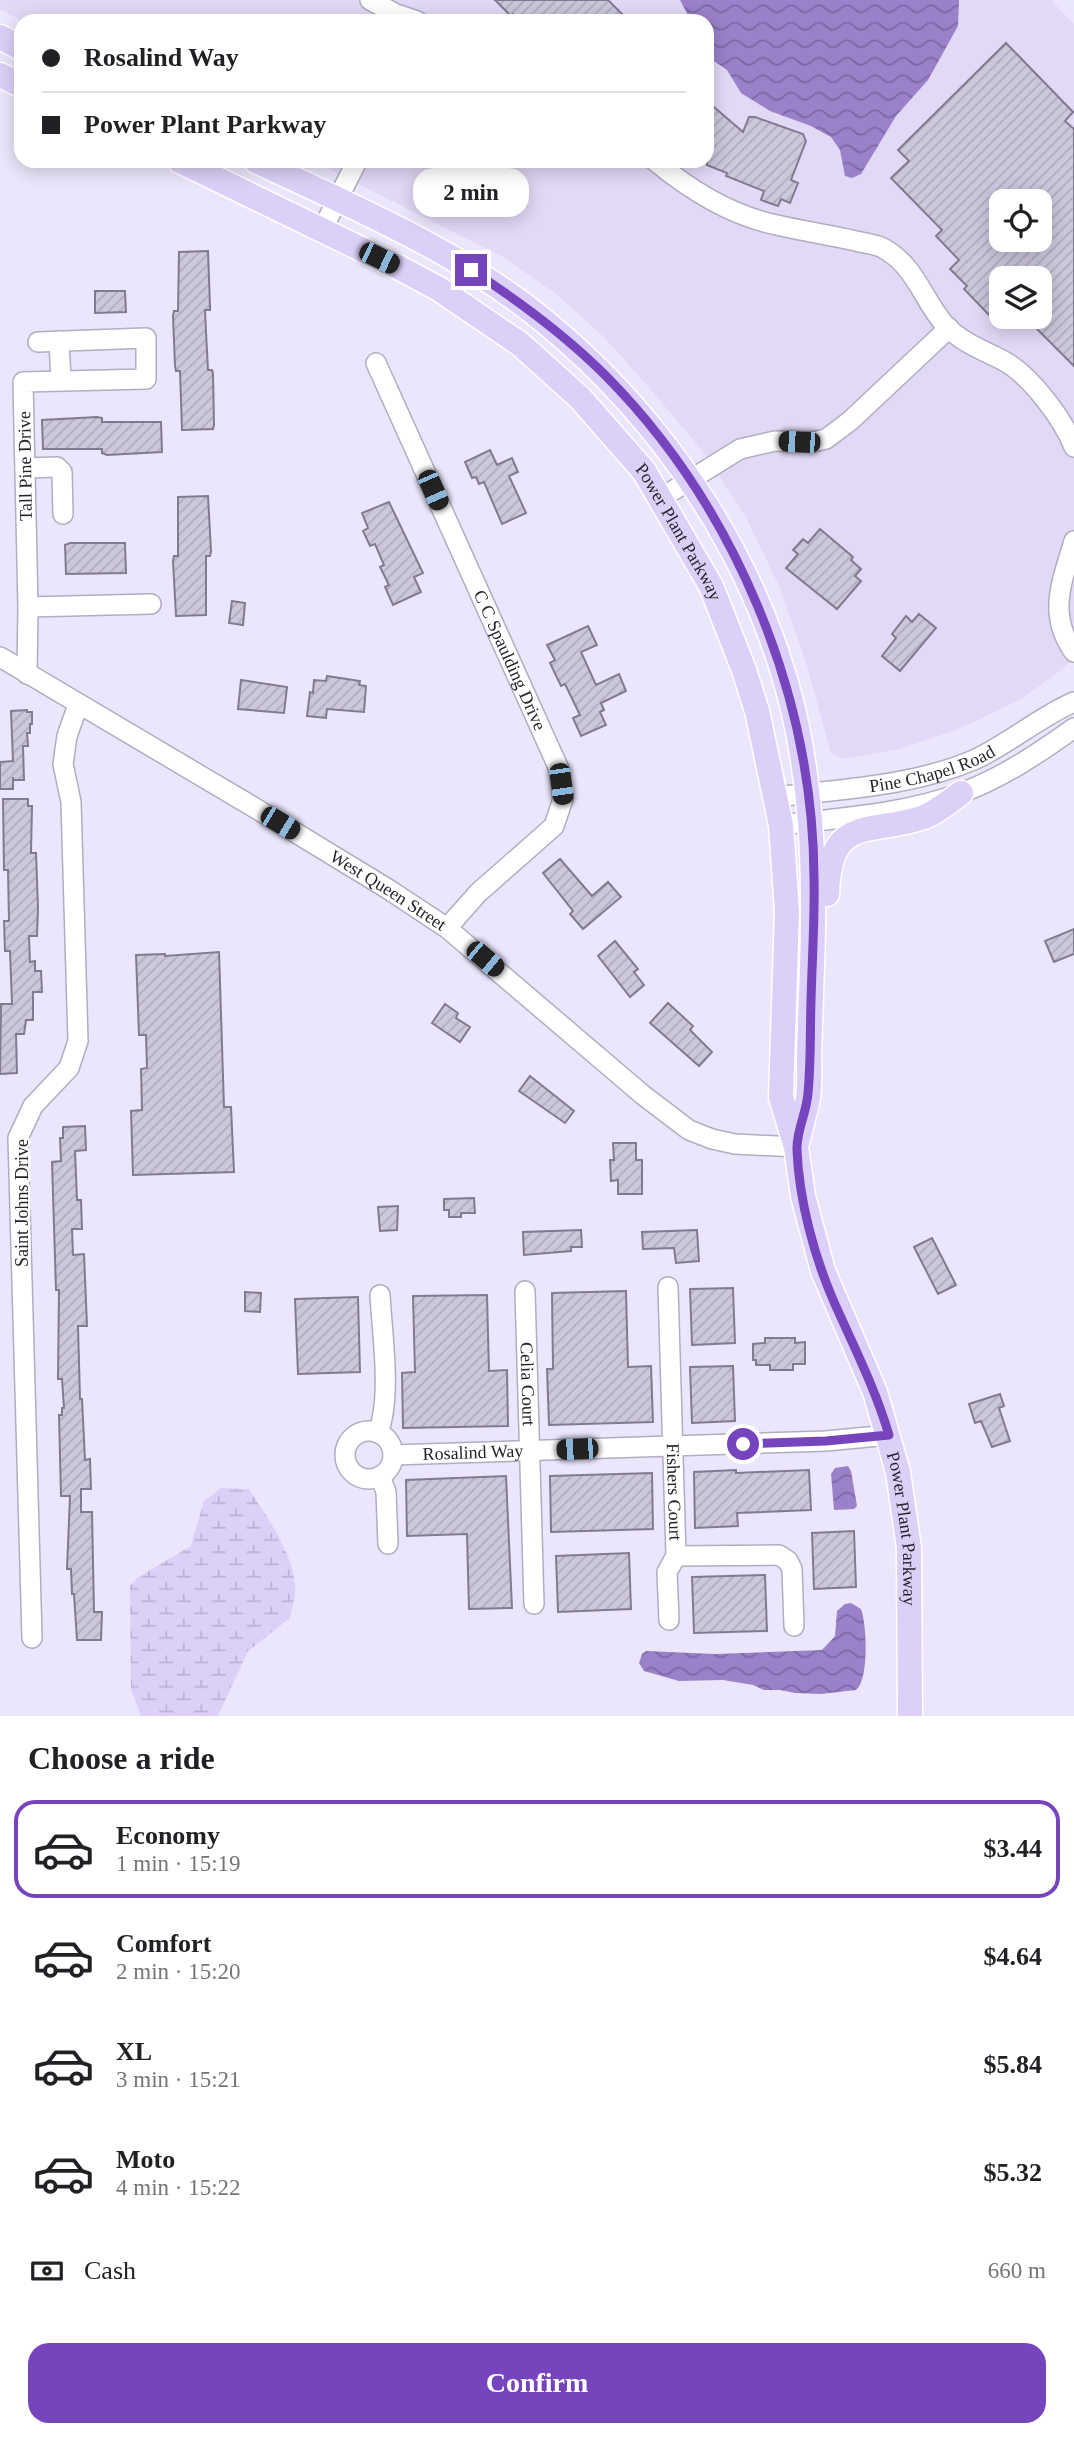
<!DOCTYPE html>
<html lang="en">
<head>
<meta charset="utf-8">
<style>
	body { margin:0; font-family:"Times New Roman",serif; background:#f2f2f2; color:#202124; height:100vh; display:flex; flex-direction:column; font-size:26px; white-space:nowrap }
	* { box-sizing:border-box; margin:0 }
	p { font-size:23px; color:#757577 }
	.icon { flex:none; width:38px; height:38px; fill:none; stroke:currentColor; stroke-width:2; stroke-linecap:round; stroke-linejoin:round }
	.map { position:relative; height:1716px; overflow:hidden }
	.drawer { display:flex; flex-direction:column; background:#fff; flex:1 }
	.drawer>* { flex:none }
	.guide { position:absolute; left:14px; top:14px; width:700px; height:154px; border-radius:21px; box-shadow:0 4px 18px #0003; display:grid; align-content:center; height:154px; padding:0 28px; background:#fff }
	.buttons { position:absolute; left:989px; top:189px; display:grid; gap:14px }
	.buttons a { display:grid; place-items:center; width:63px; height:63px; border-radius:14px; background:#fff; box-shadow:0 4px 18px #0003; font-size:35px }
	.end { position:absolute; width:32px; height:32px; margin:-16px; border:9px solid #7644bc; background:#fff; box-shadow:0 0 0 4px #fff }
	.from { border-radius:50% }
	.bubble { position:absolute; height:49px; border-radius:21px; background:#fff; box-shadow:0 4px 18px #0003; font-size:23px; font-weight:700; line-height:49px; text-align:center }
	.car { position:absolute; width:21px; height:42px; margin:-21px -10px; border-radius:9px; box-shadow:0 0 5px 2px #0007; background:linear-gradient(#222 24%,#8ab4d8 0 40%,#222 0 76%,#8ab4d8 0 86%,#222 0) }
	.guide b { display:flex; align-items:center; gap:24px; height:66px; font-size:26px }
	.guide b+b { border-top:2px solid #e0e0e0 }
	.guide i { width:18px; height:18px; background:#202124 }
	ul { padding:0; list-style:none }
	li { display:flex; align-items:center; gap:21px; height:98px; margin:0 14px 10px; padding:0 14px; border:4px solid transparent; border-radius:21px }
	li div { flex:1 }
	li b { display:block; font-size:26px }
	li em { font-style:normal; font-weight:700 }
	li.current { border-color:#7644bc }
	li>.icon { width:63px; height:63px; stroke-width:1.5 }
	h2 { padding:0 28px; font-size:32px; line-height:84px }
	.pay { display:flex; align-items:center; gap:18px; height:77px; padding:0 28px; font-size:26px }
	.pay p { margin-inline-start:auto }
	.cta { display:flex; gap:14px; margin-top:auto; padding:14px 28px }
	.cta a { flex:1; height:80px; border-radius:21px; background:#7644bc; color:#fff; font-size:28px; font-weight:700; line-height:80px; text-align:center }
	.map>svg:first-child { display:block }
	.built { fill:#e2d9f6; fill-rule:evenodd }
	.wetland { fill:url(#wetland-marsh) }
	.water { fill:url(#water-waves) }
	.building { fill:url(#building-hatch); stroke:#817b8f; stroke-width:2; fill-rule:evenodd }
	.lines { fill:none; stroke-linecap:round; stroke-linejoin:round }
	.minor-casing { stroke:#b2acc1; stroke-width:22 }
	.major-casing { stroke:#fff; stroke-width:27 }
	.minor { stroke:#fff; stroke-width:19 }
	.major { stroke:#ddd0f8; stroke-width:24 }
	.route { stroke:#7644bc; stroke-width:9 }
	.labels { text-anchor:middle; stroke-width:5; stroke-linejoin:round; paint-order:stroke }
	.street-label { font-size:18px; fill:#26232b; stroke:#fff }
</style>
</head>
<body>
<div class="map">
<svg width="1074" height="1716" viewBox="0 0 1074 1716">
	<defs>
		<pattern id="wetland-marsh" width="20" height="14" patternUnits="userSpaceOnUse" patternTransform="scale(1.75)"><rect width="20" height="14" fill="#dccff8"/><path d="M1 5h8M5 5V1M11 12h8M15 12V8" fill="none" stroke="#bdb1d5"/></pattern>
		<pattern id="water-waves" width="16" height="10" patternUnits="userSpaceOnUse" patternTransform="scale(1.75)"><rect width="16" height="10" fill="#9a81ca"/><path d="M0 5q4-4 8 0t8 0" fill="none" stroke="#7d69a4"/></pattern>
		<pattern id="building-hatch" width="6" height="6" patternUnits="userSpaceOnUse" patternTransform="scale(1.75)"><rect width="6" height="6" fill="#cdc7dc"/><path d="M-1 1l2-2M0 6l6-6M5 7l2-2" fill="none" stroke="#b0abbd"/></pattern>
	</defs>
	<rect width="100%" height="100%" fill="#ece6fc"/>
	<path class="built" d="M0 0H1051L1074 24V658L1060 671 1021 699 959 729 899 749 843 759 831 753 807 666 780 588 745 515 701 449 639 376 602 335 555 293 503 257 313 161H707V21H22L0 9ZM1001 201H1040V240H1001ZM1001 278H1040V317H1001Z"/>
	<path class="wetland" d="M221 1488 249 1489C267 1518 291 1549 295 1584 296 1595 292 1607 290 1618L248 1651 218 1716H141L131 1689 130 1586 137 1578 191 1546 204 1501Z"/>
	<path class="water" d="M680 0H959L958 26 928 80 896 116 861 174 852 178 845 176 840 150 831 137 811 126 770 111 741 93 727 70 707 56V21H691Z
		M848 1466 851 1471 857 1506 854 1509 834 1510 831 1474 835 1468Z
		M851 1603 861 1609C867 1624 869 1681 856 1690L821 1694 795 1693 780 1690H764L753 1685 723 1680 679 1681 644 1671 639 1663 642 1654 646 1651 715 1654 822 1650 835 1636 837 1611 845 1604Z"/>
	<path class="building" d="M495 0H608L623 15 617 21H521L513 14 511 16Z
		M1006 43 1073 112 1065 121 1074 129V366L1025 317H1040V278H1001V323L994 316 992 318 964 289 967 286 950 269 959 260 936 236 942 230 891 178 909 161 898 150ZM1001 201H1040V240H1001Z
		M707 101 743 132 749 117H755L803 134 806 141 791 180 798 183 790 203 781 199 778 206 761 200 764 191 726 176 727 173 707 165Z
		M208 251 210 306V310H205L206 332 208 370H212L213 374 214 425 213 429 182 430 180 371H176L175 366 173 316 174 311H178L179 252Z
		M95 291H125L126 312 95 313Z
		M97 417 102 418V422H161L162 452 107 455 102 453V449H43L42 420Z
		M490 450 497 465 512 458 518 472 509 476 526 513 502 524 484 482 479 484 476 477 472 478 465 462Z
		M208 496 211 551 210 556H206V615L176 616 173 561 174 556H178V497Z
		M389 502 423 573 414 577 421 592 393 605 385 587 389 585 380 567 384 565 375 544 370 546 363 531 368 528 362 513Z
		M820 529 853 557 851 560 861 569 855 576 861 581 837 609 786 568 798 554 793 550 803 539 808 543Z
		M70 543H125L126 573 66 574 65 545Z
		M232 601 245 603 243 625 229 623Z
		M919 614 936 628 900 671 882 656 896 638 892 634 906 616 912 622Z
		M588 626 597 645 581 652 596 685 619 674 626 691 601 703 604 710 600 712 606 725 581 736 573 718 580 715 565 684 561 686 550 663 555 660 547 645Z
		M327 676 360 681 359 685 366 686 364 712 327 709 326 718 307 716 310 692 313 693 314 680 326 681Z
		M241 680 287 687 284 713 238 709Z
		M27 710V712H32V724H30V733H27L28 746H23L24 780H13V777V789H0V762L13 761 11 711Z
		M3 799H28V806H32L31 853H36L38 908 37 936H29L30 962 35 961V971H41L42 992H33V1020H26L24 1034H16L17 1073 0 1074 1 1004H12L10 951H5L4 921H9L8 870H4Z
		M560 859 592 896 608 882 621 897 583 929 570 914 573 911 543 873Z
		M1074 929V954L1054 962 1045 941Z
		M615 941 638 969 634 972 644 985 630 997 598 956Z
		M219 952 224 1107H231L234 1172 133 1175 131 1111 142 1110 141 1069 147 1068 146 1035H139L136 955 165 954V956Z
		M668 1003 693 1026 690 1030 712 1052 699 1066 650 1023Z
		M445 1004 458 1013 456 1018 470 1027 460 1042 432 1023Z
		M530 1076 574 1111 565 1123 519 1091Z
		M85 1126 86 1150 75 1151 77 1200H81L82 1229H72L73 1255 84 1254 87 1326H78L80 1399H82L85 1460 90 1459 91 1489H81V1512H92L94 1612H102L101 1640H77L74 1594H72L71 1569H67L70 1496H61L59 1415H62V1408H64L62 1379H58L59 1290H56L52 1162 61 1161 60 1138H63V1127Z
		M613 1143H636V1160H642V1194H618V1180L611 1181 610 1160H614Z
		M474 1198 475 1213H461V1217H449V1210H444V1199Z
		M398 1206 397 1230 380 1231 378 1207Z
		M581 1230 582 1247H571V1251L524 1255 523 1232Z
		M697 1230 699 1261 676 1263 674 1248 643 1249 642 1232Z
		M932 1238 956 1285 938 1294 914 1247Z
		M733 1288 735 1343 692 1345 690 1289Z
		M626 1291 628 1367 651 1366 653 1422 549 1425 547 1369H553L552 1293Z
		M245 1292 261 1293 260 1312 245 1311Z
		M487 1295 489 1371 507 1370 508 1426 403 1428 402 1373 415 1372 413 1296Z
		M358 1297 360 1372 298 1374 295 1299Z
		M765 1338H795V1343L805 1342V1364H793V1370H770V1365H756V1360H753V1344L765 1343Z
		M733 1366 735 1421 692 1423 690 1367Z
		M1000 1394 1004 1406 999 1408 1010 1441 992 1447 981 1421 975 1423 969 1404Z
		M736 1470V1473L809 1470 811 1510 737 1513 738 1526 695 1528 694 1472Z
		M652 1473 653 1529 551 1532 550 1476Z
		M506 1476 512 1608 469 1609 467 1534 407 1536 406 1480Z
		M854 1531 856 1587 814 1589 812 1533Z
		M629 1553 631 1609 558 1612 556 1556Z
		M765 1575 767 1631 694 1633 692 1577Z"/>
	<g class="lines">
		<defs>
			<g id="minor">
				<path d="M370 0 396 14 417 21"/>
				<path d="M655 161C690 190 732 216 777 225 803 231 829 235 856 241 864 243 874 244 881 247 916 265 922 299 945 325 962 343 983 350 1004 361 1031 376 1063 419 1074 447"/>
				<path d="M322 230 357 161"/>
				<path d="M59 341 61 381"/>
				<path id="s1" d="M376 363 559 769 563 799 554 826 478 893 447 928"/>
				<path d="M25 468 57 467 62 472 63 514"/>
				<path d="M661 498 740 449 775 441 813 442 826 439 850 421 949 328"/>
				<path d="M1074 541C1062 582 1047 614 1074 652"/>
				<path d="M28 607 151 604"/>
				<path id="s2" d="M0 657 245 802 388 889 447 928 643 1095 689 1130 712 1139 735 1144 796 1147"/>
				<path d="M27 674 28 607 23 382 146 379V338L38 342"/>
				<path id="s3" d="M776 797C843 789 914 786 976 759 1010 743 1041 716 1074 702"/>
				<path d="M781 825C841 818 904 814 961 793 1002 778 1039 753 1074 728"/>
				<path id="s4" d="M668 1287 676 1556 779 1555 788 1561 792 1569 794 1626"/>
				<path id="s5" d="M525 1291 534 1604"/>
				<circle cx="369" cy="1455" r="24"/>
				<path d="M378 1433C392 1397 382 1334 380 1295"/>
				<path id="s6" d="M393 1455 826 1441 889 1435"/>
				<path d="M380 1476 386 1492 388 1544"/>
				<path d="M669 1620 667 1572 676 1556"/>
				<path d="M32 1638 18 1138 33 1106 69 1068 78 1041 71 802 63 764 67 736 78 705"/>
			</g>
			<g id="major">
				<path d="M0 37 21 48"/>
				<path d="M0 75 21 85"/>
				<path id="s7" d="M180 161 398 267 439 289 520 344 580 398 644 471 711 586 744 670 757 711 781 825 787 911 781 1097 796 1147 803 1196 823 1271 875 1392 898 1472 909 1548 910 1716"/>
				<path d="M256 161C355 208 459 251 544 321 665 420 758 560 794 713 813 797 815 881 812 967 811 996 810 1025 809 1054 809 1068 810 1084 808 1098 805 1114 800 1130 796 1146"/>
				<path d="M827 894C830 813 869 836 924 817 937 812 950 801 961 793"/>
			</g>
		</defs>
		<use href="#minor" class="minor-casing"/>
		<use href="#major" class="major-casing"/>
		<use href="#minor" class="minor"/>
		<use href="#major" class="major"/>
	</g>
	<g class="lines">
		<path class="route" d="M471 270C519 301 565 335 605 375 734 505 813 693 814 877 815 918 812 959 811 1001 810 1031 811 1062 808 1093 807 1112 796 1131 797 1150 799 1200 814 1256 834 1302 854 1347 875 1388 889 1435L826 1441 743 1444"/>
	</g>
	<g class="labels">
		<g class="street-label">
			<text transform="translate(25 466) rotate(-91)" y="6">Tall Pine Drive</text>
			<text dy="6" stroke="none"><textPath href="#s7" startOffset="635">Power Plant Parkway</textPath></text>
			<text dy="6" stroke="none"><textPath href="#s1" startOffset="326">C C Spaulding Drive</textPath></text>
			<text dy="6" stroke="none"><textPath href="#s3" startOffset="159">Pine Chapel Road</textPath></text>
			<text dy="6" stroke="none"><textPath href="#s2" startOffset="453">West Queen Street</textPath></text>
			<text transform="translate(22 1203) rotate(-90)" y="6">Saint Johns Drive</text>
			<text dy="6" stroke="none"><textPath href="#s5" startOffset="93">Celia Court</textPath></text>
			<text dy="6" stroke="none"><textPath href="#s6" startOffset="80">Rosalind Way</textPath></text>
			<text dy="6" stroke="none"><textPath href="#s4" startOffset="205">Fishers Court</textPath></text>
			<text dy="6" stroke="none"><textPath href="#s7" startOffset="1671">Power Plant Parkway</textPath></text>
		</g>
	</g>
</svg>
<div class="buttons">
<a><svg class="icon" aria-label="locate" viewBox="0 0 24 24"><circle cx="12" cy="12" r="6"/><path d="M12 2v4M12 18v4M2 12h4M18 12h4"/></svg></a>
<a><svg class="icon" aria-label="layers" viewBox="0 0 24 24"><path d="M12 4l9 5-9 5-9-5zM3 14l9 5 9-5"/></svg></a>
</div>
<i class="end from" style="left:743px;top:1444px"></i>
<i class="end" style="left:471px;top:270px"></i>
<div class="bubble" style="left:413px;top:168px;width:116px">2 min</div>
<i class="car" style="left:379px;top:258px;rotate:116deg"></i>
<i class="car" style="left:799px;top:442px;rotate:272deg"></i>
<i class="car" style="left:433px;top:490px;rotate:156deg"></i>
<i class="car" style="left:561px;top:784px;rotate:172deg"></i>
<i class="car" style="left:280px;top:823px;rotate:121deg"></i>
<i class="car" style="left:485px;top:959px;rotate:130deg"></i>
<i class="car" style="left:577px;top:1449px;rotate:268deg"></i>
<div class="guide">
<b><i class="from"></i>Rosalind Way</b>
<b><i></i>Power Plant Parkway</b>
</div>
</div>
<section class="drawer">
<h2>Choose a ride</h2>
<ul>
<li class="current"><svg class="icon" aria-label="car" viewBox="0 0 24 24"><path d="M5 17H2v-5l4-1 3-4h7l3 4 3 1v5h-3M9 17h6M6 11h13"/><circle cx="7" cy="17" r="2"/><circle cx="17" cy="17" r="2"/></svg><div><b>Economy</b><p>1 min · 15:19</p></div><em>$3.44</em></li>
<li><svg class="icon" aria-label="car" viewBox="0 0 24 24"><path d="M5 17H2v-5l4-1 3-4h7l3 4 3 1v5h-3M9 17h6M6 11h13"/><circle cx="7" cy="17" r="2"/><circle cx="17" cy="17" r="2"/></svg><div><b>Comfort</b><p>2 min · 15:20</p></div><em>$4.64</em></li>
<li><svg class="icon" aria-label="car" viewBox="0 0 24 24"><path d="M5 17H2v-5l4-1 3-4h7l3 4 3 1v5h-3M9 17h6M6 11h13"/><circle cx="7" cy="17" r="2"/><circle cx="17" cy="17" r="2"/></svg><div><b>XL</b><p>3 min · 15:21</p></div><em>$5.84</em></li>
<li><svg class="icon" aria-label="car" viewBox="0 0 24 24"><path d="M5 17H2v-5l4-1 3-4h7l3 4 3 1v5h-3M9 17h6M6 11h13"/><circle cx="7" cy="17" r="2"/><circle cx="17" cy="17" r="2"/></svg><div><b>Moto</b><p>4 min · 15:22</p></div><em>$5.32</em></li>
</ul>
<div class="pay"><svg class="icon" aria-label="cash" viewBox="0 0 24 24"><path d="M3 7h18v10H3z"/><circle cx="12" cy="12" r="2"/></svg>Cash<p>660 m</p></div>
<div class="cta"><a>Confirm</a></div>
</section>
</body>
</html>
